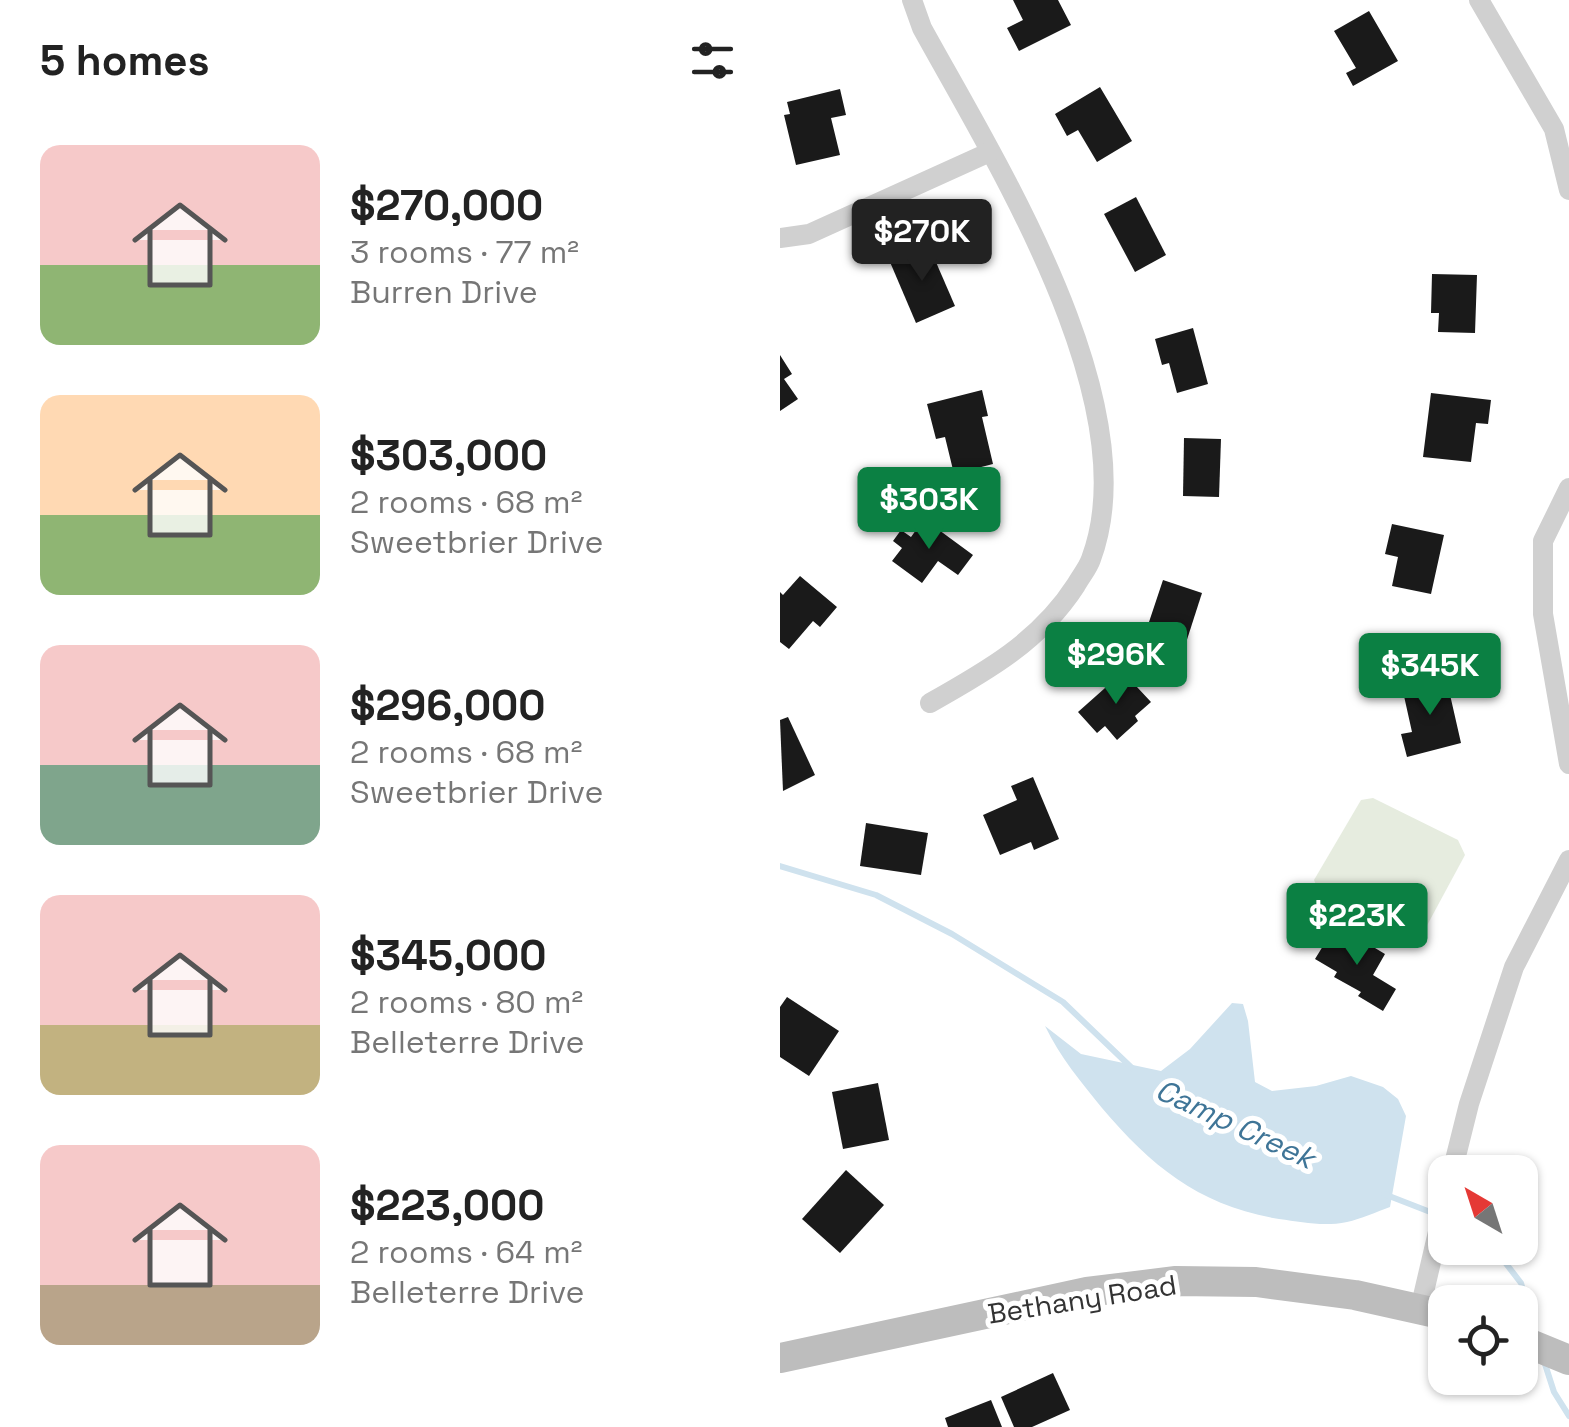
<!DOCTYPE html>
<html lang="en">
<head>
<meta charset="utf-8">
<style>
  body { margin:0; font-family:"Space Grotesk",sans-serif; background:#f2f2f2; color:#222; height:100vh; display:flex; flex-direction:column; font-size:38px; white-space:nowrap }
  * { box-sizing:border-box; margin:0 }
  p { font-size:32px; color:#767676 }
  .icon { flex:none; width:55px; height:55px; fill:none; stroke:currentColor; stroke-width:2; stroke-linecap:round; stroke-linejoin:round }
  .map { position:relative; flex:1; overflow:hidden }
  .panel { display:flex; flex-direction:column; background:#fff; width:780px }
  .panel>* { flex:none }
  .needle { width:65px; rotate:321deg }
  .buttons { position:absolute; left:648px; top:1155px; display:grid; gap:20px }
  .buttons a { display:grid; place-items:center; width:110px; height:110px; border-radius:20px; background:#fff; box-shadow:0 2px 8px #0004; font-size:50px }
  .price { position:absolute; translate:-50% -85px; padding:0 22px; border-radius:10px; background:#0b8043; color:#fff; font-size:32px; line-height:65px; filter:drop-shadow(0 2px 5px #0008) }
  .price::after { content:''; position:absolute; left:50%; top:60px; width:30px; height:22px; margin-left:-15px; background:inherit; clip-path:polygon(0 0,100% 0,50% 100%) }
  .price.current { background:#222; color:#fff }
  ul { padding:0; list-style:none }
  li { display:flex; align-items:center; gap:30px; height:250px; padding:0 40px }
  li span { display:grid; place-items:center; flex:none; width:280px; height:200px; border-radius:20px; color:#555 }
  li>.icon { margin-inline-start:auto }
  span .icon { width:120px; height:120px; fill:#fffc; stroke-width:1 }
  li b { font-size:42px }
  h2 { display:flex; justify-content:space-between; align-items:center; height:120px; padding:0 40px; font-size:42px }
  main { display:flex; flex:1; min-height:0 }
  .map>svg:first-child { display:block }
</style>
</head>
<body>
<main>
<section class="panel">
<h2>5 homes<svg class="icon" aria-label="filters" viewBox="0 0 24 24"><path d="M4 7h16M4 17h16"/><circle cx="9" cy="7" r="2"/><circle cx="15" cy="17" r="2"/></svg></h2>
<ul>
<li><span style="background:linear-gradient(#f6c9c9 60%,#8fb573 0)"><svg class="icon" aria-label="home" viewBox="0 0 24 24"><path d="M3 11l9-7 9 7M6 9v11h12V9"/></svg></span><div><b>$270,000</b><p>3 rooms · 77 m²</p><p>Burren Drive</p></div></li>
<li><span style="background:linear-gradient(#ffd9b3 60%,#8fb573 0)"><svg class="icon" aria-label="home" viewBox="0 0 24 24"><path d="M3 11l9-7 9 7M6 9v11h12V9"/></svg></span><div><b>$303,000</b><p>2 rooms · 68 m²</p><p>Sweetbrier Drive</p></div></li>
<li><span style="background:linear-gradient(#f6c9c9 60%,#7fa58c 0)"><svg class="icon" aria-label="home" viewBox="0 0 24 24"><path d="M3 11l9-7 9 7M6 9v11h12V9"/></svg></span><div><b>$296,000</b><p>2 rooms · 68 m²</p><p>Sweetbrier Drive</p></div></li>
<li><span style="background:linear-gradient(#f6c9c9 65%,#c2b280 0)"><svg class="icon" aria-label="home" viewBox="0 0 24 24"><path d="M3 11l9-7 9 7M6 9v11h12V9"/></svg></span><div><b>$345,000</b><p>2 rooms · 80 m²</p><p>Belleterre Drive</p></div></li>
<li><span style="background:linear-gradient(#f6c9c9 70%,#b9a48a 0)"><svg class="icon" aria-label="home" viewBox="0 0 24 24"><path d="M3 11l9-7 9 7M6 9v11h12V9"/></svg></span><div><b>$223,000</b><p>2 rooms · 64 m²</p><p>Belleterre Drive</p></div></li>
</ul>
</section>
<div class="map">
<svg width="789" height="1427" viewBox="0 0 789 1427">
  <rect width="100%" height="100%" fill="#fff"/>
  <path fill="#e6ecdf" d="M 593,798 L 678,840 L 685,855 L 644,931 L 628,936 L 540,894 L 534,880 L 581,800 Z"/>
  <path fill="#cfe2ee" d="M 452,1003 L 463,1004 L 468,1021 L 475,1082 L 492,1091 L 536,1086 L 571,1076 L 603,1087 L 618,1099 L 626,1116 L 610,1207 C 596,1212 581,1219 567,1222 C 543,1227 522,1222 499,1219 C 420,1206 372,1167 322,1108 C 301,1082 280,1057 265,1026 L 301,1054 L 381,1071 L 410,1049 Z"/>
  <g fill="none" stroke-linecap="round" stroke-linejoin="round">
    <g stroke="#cfe2ee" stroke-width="6">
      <path d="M 0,866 L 96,895 L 172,934 L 283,1002 L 354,1070"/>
      <path d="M 604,1194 L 658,1215"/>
      <path d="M 714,1248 L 741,1283 L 756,1335"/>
      <path d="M 764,1361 L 774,1392 L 789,1416"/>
    </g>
  </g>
  <g fill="#1a1a1a">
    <path d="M 233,0 L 278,0 L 291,25 L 239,51 L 227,28 L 243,20 Z"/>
    <path d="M 589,11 L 618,61 L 573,86 L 566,73 L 576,68 L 554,31 Z"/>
    <path d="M 320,87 L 352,141 L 317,162 L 298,130 L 287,136 L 275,114 Z"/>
    <path d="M 60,89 L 66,115 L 51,118 L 60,155 L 16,165 L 4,115 L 10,114 L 7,102 Z"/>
    <path d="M 356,197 L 386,255 L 355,272 L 324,214 Z"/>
    <path d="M 149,246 L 175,306 L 136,323 L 110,262 Z"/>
    <path d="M 652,274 L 697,275 L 695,333 L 658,332 L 659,313 L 651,313 Z"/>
    <path d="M 413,328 L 428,384 L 397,393 L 389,363 L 382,365 L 375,339 Z"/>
    <path d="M 0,355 L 12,374 L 4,379 L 18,399 L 0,411 Z"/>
    <path d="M 202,390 L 208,416 L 202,417 L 213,464 L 174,474 L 165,437 L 156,439 L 147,404 Z"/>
    <path d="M 651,393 L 711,400 L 708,424 L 696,423 L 691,462 L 643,457 Z"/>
    <path d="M 404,438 L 441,439 L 439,497 L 403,496 Z"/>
    <path d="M 144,519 L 193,555 L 178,575 L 158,561 L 142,583 L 112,561 L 122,548 L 113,541 L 121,530 L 131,537 Z"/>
    <path d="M 612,524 L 664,535 L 651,594 L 612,586 L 618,557 L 605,554 Z"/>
    <path d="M 20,576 L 57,607 L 40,627 L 33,621 L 9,649 L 0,642 L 0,592 L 3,595 Z"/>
    <path d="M 383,580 L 422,593 L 403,652 L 363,640 Z"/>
    <path d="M 343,672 L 371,702 L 355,716 L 358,721 L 337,740 L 325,726 L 317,733 L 298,712 Z"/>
    <path d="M 666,677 L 681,743 L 627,757 L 621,734 L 632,732 L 622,687 Z"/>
    <path d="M 8,717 L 35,775 L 3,791 L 0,720 Z"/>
    <path d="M 253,777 L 279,839 L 254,850 L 251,842 L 220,855 L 203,815 L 237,800 L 231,786 Z"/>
    <path d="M 86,823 L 148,833 L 141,875 L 80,866 Z"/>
    <path d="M 551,933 L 570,944 L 575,936 L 605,954 L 593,975 L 616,989 L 603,1011 L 578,996 L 581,992 L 554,977 L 557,972 L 535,959 Z"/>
    <path d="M 7,997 L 59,1031 L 29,1076 L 0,1057 L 0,1007 Z"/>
    <path d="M 98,1083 L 109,1140 L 63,1149 L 52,1092 Z"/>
    <path d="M 66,1170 L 104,1205 L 60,1253 L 22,1219 Z"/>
    <path d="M 273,1373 L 290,1410 L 252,1427 L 234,1427 L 221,1397 Z"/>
    <path d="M 211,1400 L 222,1427 L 168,1427 L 165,1418 Z"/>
  </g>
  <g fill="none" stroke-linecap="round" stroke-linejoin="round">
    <g stroke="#d0d0d0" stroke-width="20">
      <path d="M 132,0 L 142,28 C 215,161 369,404 311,559 C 308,568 301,576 296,585 C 260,641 207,671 150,703"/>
      <path d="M 699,0 L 774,129 L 789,190"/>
      <path d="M 0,238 L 29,234 L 210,152"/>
      <path d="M 789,488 L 763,541 L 763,614 L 789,764"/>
      <path d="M 672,1172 L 689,1104 L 734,967 L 789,860"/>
      <path d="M 640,1309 L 665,1202"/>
    </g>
    <g stroke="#bdbdbd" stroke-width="30">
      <path d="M 740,1340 L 789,1360"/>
      <path d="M 0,1358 L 307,1292 L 396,1281 L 476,1282 L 575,1295 L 665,1315"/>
    </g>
  </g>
  <g text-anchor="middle" stroke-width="10" stroke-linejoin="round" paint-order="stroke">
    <g font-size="28" fill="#333" stroke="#fff">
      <text transform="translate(302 1299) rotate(-9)" y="10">Bethany Road</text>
    </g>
    <g font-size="30" font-style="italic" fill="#3f7597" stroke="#fff">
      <text transform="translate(455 1124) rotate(25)" y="10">Camp Creek</text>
    </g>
  </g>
</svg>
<div class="buttons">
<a><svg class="needle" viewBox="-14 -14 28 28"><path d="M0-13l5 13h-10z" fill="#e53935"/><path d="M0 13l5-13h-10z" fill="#767676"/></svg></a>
<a><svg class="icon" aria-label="locate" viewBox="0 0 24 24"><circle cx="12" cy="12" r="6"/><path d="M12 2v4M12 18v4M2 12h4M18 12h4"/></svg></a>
</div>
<b class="price current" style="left:142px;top:284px">$270K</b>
<b class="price" style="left:149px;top:552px">$303K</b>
<b class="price" style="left:336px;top:707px">$296K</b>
<b class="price" style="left:650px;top:718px">$345K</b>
<b class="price" style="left:577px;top:968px">$223K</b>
</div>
</main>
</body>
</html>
